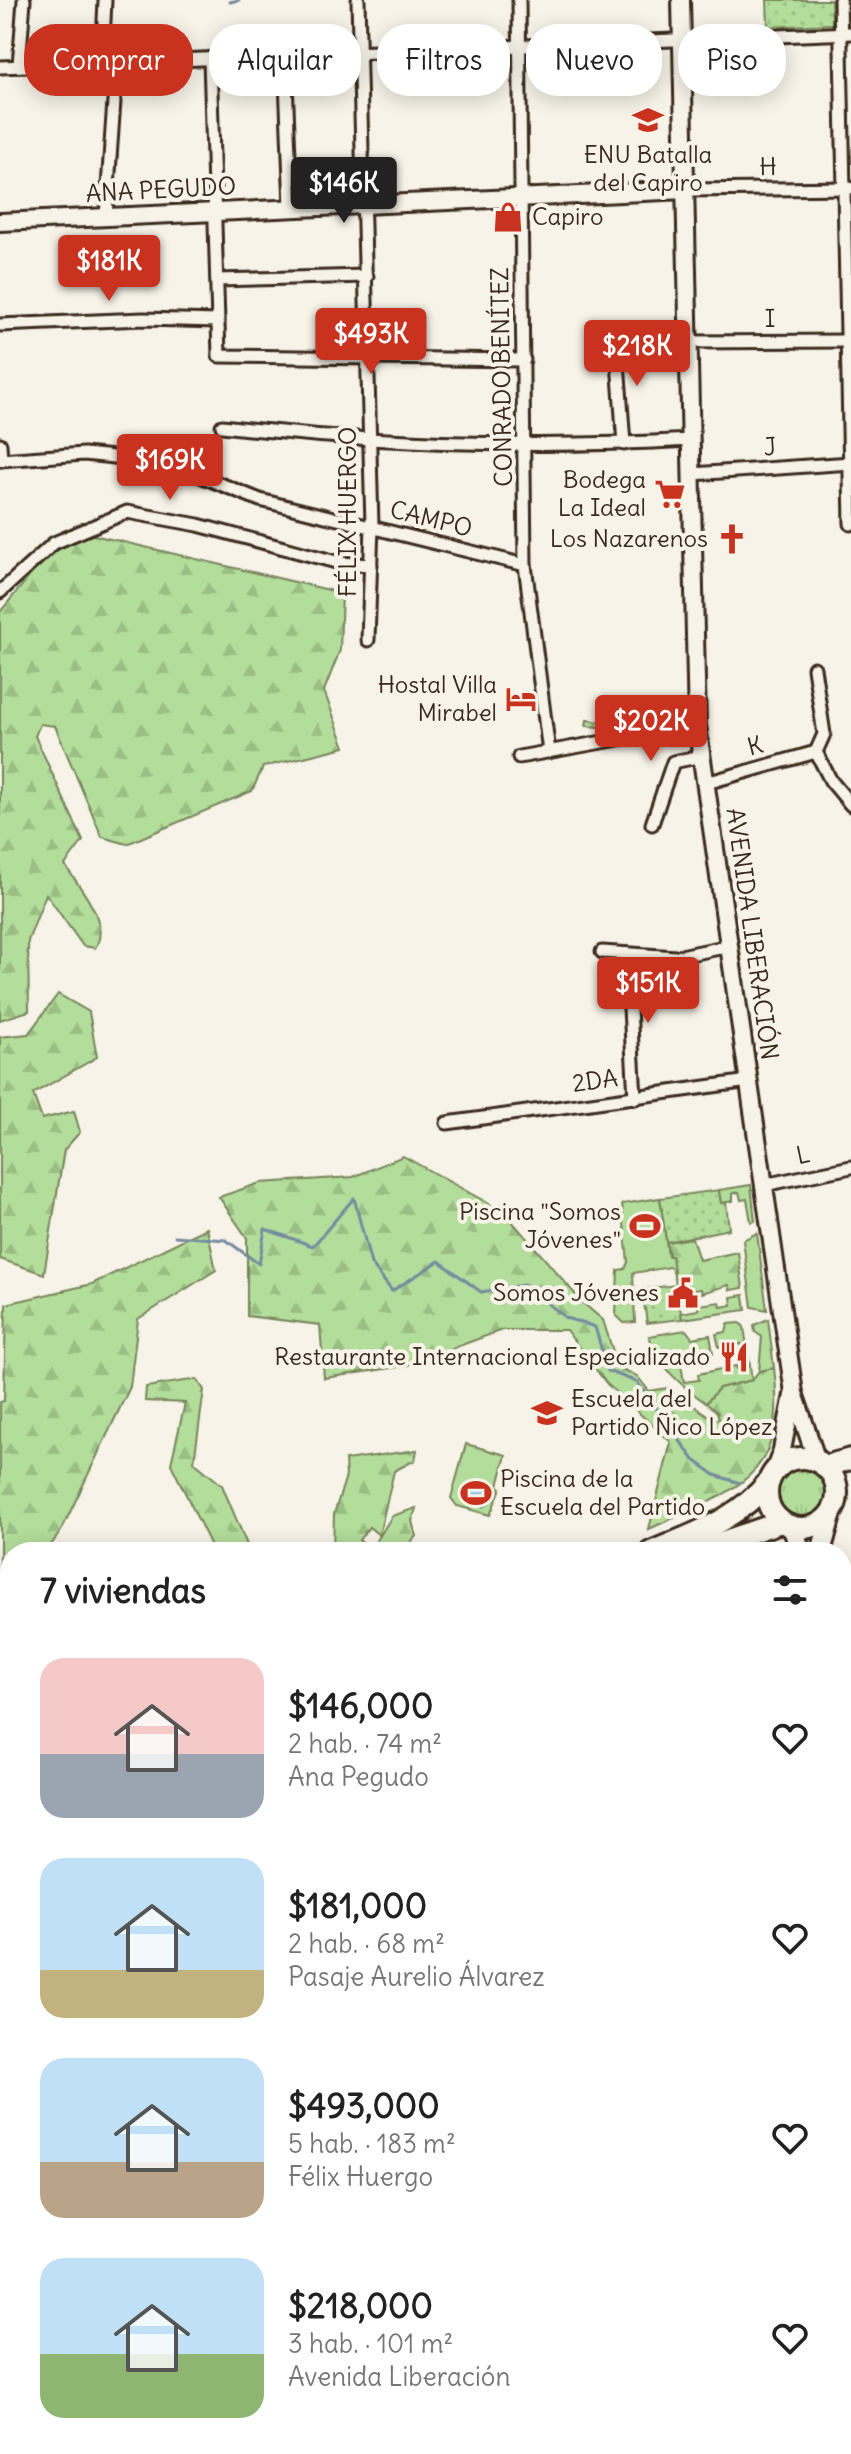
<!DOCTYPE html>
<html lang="es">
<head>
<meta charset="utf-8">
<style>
  body { margin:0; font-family:Delius,sans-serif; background:#f2f2f2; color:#222; height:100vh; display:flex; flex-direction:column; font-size:30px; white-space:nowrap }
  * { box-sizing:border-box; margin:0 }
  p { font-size:26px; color:#767676 }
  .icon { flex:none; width:44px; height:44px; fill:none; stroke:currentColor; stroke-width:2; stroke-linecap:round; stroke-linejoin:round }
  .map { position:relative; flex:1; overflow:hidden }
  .sheet { position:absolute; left:0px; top:1542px; width:852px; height:912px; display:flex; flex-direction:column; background:#fff; border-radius:32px 32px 0 0; box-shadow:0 4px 20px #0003 }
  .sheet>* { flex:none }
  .top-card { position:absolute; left:24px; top:24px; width:804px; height:72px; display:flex; gap:16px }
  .price { position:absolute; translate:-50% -68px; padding:0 18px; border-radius:8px; background:#c8321e; color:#fff; font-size:26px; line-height:52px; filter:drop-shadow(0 2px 4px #0008) }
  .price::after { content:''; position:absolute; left:50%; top:48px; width:24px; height:18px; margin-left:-12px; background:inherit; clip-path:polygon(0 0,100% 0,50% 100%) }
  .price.selected { background:#222; color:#fff }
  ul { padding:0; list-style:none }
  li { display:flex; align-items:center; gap:24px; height:200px; padding:0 40px }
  li span { display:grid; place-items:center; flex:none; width:224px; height:160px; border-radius:24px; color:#555 }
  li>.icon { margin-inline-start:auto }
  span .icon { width:96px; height:96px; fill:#fffc; stroke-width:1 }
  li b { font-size:34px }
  h2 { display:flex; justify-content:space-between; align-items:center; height:96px; padding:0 40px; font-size:34px }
  .chip { padding:0 28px; border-radius:32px; background:#fff; box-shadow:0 4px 20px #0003; font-size:28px; line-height:72px }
  .chip.selected { background:#c8321e; color:#fff }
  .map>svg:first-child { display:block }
</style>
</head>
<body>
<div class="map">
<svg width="851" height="2454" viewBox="0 0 851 2454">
  <defs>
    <pattern id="grass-tufts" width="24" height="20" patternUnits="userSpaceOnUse" patternTransform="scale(2)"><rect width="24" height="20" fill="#b3dd9a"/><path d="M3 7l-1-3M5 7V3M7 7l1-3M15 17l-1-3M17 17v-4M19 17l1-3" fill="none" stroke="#9bbe84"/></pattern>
    <pattern id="forest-firs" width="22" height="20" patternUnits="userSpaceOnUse" patternTransform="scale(2)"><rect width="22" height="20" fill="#b3dd9a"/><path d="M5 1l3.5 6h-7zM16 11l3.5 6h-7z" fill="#9bbe84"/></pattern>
    <pattern id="park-dots" width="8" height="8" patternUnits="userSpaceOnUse" patternTransform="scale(2)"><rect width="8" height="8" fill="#b3dd9a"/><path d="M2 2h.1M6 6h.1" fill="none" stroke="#9bbe84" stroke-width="1.8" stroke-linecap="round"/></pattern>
    <pattern id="water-rules" width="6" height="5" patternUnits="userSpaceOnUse" patternTransform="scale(2)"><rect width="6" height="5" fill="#9bccf7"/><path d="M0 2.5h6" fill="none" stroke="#86afd3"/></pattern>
  </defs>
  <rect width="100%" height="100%" fill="#f7f3e8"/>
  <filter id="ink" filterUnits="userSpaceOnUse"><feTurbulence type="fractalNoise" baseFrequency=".0125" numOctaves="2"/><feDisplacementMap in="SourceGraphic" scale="16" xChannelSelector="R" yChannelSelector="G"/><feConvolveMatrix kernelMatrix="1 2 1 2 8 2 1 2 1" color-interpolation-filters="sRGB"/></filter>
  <g filter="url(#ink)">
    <circle fill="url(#grass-tufts)" stroke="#77845c" stroke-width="2" cx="802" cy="1493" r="29"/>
    <g fill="url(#forest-firs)" stroke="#77845c" stroke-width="2">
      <path d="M 89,534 L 342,593 L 340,650 L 324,691 L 345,747 L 263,767 L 252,791 L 127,844 L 102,837 L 55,726 L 40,724 L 35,736 L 83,841 L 65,865 C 78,886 112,923 95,948 L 83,946 L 46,894 L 28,941 L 29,1011 L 0,1020 L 0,612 L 46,556 Z"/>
      <path d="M 58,994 L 89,1012 L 97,1057 L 33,1094 L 42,1119 L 74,1111 L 80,1132 L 64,1150 L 44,1274 L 0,1259 L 0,1037 L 28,1034 Z"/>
      <path d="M 403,1156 L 504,1212 L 583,1303 L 603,1320 L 618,1367 L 637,1376 L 649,1391 L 668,1388 L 713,1419 L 719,1419 L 717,1412 L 706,1403 L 719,1388 L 752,1380 L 759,1371 L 774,1368 C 788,1480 736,1489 649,1529 L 671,1442 L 607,1384 L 566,1330 L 502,1330 L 405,1366 L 324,1378 L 320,1325 L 247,1316 L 247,1238 L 219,1197 L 260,1183 L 353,1177 Z"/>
      <path d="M 207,1228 L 216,1270 L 138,1319 L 130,1387 L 61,1531 L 46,1552 L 10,1552 L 10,1604 L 0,1618 L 0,1402 L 4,1401 L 6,1304 L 92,1284 Z"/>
      <path d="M 692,1238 L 699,1260 L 738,1252 L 743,1288 L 730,1290 L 729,1285 L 702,1293 L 701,1289 L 678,1293 L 666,1242 Z"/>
      <path d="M 197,1379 L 204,1390 L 194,1462 L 222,1485 L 250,1552 L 214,1552 L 171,1464 L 185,1403 L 145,1401 L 146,1387 Z"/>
      <path d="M 417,1450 L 415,1460 L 394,1471 L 379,1535 L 369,1527 L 359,1540 L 371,1550 L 392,1516 L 416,1508 L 412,1521 L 416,1536 L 403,1552 L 333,1552 L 334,1514 L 346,1476 L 345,1460 Z"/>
    </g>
    <g fill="url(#park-dots)" stroke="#77845c" stroke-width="2">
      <path d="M 767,0 L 831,0 L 832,24 L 768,27 Z"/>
      <path d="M 637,716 L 639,730 L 618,734 L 612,728 L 586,726 L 587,720 L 601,722 Z"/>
      <path d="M 719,1190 L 721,1203 L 726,1202 L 729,1229 L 666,1242 L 660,1198 Z"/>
      <path d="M 676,1285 L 682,1319 L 647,1323 L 642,1289 Z"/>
    </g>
    <g fill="#b3dd9a" stroke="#77845c" stroke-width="2">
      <path d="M 751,1185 L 755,1221 L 751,1222 L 747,1199 L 741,1200 L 739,1192 L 733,1193 L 733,1201 L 721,1203 L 719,1190 Z"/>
      <path d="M 660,1198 L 668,1256 L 672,1256 L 674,1271 L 670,1267 L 633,1273 L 635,1322 L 624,1323 L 616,1315 L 618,1270 L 625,1269 L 628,1262 L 622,1204 Z"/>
      <path d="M 757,1233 L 767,1310 L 752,1307 L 743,1240 Z"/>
      <path d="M 744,1295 L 746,1310 L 682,1319 L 681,1313 L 698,1310 L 698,1305 L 720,1302 L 721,1307 L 732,1305 L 731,1297 Z"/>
      <path d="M 768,1319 L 774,1368 L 759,1371 L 762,1337 L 755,1332 L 754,1325 Z"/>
      <path d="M 740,1323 L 744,1327 L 748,1353 L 744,1354 L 742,1344 L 719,1347 L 716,1334 L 726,1332 L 728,1324 Z"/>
      <path d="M 686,1330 L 692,1338 L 710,1335 L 713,1353 L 704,1355 L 702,1349 L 679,1354 L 684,1382 L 699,1380 L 698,1374 L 736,1366 L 737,1369 L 746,1368 L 745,1360 L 749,1359 L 752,1380 L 719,1388 L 706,1403 C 679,1384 660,1368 649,1336 Z"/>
      <path d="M 466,1444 L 506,1455 L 498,1486 L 501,1488 L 490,1515 L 457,1506 L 451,1498 Z"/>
    </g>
    <path fill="url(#water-rules)" stroke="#758ba0" stroke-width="2" d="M 469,1484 L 486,1489 L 490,1497 L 488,1504 L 483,1507 L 465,1502 L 461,1497 Z"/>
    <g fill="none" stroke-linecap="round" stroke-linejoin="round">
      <g stroke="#758ba0" stroke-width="3">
        <path d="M 230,2 L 239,0"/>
        <path d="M 175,1236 L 226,1240 L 259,1264 L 265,1229 L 313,1246 L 354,1198 L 371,1264 L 392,1291 L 439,1261 L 481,1292 L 524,1285 L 566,1318 L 595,1327 L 608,1371 L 637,1382 L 694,1460 L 715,1475 L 740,1483"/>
        <path d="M 762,1540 L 773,1552"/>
        <path d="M 842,1571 L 851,1574"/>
      </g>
      <g stroke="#3b2a1e" stroke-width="17">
        <g id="street">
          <path d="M 358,0 L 372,526 L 368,640"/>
          <path d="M 519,0 L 525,565 L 549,752"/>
          <path d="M 840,0 L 851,524"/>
          <path d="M 285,55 L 291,207"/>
          <path d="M 210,58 L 219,356 L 524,360"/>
          <path d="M 102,63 L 105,0"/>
          <path d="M 19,66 L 24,0"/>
          <path d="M 0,67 L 851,33"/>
          <path d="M 686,190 L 850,188"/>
          <path d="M 106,216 L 114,101"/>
          <path d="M 217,280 L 367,276"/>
          <path d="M 0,325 L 143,319 L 218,321"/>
          <path d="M 616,334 L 624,444"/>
          <path d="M 689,342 L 851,341"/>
          <path d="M 222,426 C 378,444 535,449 691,440"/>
          <path d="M 0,444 L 1,460"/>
          <path d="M 0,460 L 84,454 L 153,461 L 178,467 L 260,500 L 525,565"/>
          <path d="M 692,474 L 851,463"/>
          <path d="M 0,592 L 54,543 L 127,512 L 198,525 L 340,563 L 371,565"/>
          <path d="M 814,668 L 824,734 L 816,752 L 831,781 L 851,805"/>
          <path d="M 519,757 L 697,725"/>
          <path d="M 706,783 L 816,752"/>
          <path d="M 652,824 L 673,762 L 702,756"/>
          <path d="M 602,952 L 676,957 L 729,946"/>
          <path d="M 627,954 L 635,1098"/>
          <path d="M 447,1123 L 749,1081"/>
          <path d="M 764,1185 L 851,1167"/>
          <path d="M 842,2107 L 851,2097"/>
          <path d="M 842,2404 L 851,2401"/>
        </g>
      </g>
      <g stroke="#3b2a1e" stroke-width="22">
        <g id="secondary">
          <path d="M 681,0 L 697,725 L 794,1393 L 817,1461"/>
          <path d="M 0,222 L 686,190"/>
          <path d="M 774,1472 L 782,1450 L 793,1395"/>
        </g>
      </g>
      <g stroke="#3b2a1e" stroke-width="24">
        <g id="primary">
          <path d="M 792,1527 L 801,1552"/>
          <path d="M 821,1552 L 832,1512"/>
          <path d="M 842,1827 L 851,1859"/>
        </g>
      </g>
      <g stroke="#3b2a1e" stroke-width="26">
        <g id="highway">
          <circle cx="802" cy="1493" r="35"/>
          <path d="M 825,1466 L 851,1459"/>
          <path d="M 651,1552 C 695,1533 739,1519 769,1481"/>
          <path d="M 693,1552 L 781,1522"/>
          <path d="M 0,1750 L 10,1749"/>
          <path d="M 0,1768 L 10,1766"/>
        </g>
      </g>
      <use href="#street" stroke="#f7f3e8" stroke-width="11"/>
      <use href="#secondary" stroke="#f7f3e8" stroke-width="16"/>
      <use href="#primary" stroke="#f7f3e8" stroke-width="18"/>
      <use href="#highway" stroke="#f7f3e8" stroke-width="20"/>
    </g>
  </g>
  <defs>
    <g id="school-bare" transform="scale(2.4)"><path d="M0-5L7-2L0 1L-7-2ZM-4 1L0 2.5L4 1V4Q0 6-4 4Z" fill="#c8321e" stroke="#f7f3e8" stroke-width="2.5" paint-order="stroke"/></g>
    <g id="shop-bare" transform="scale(2.4)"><path d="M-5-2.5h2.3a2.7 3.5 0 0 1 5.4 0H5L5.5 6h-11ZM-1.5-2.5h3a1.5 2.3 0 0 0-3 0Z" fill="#c8321e" stroke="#f7f3e8" stroke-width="2.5" paint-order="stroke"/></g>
    <g id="supermarket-bare" transform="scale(2.4)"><path d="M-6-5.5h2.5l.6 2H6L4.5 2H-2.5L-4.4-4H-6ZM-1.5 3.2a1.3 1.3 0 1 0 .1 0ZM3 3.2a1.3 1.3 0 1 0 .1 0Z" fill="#c8321e" stroke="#f7f3e8" stroke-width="2.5" paint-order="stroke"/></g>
    <g id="church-bare" transform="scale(2.4)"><path d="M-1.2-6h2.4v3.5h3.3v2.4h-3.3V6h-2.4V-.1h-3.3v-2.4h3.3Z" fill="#c8321e" stroke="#f7f3e8" stroke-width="2.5" paint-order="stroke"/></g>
    <g id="hotel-bare" transform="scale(2.4)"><path d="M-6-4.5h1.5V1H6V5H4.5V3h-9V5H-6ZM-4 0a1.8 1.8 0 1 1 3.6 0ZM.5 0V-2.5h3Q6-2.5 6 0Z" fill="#c8321e" stroke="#f7f3e8" stroke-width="2.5" paint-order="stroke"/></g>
    <g id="stadium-bare" transform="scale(2.4)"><path d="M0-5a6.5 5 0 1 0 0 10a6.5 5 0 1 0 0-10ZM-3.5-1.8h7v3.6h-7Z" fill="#c8321e" stroke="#f7f3e8" stroke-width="2.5" paint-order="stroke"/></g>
    <g id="civic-bare" transform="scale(2.4)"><path d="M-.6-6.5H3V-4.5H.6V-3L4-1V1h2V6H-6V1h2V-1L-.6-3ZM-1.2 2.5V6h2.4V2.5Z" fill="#c8321e" stroke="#f7f3e8" stroke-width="2.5" paint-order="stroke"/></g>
    <g id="restaurant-bare" transform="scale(2.4)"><path d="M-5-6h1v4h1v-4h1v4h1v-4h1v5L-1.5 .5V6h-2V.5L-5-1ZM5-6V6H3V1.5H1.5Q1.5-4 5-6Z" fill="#c8321e" stroke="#f7f3e8" stroke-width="2.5" paint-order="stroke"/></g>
    <g id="university-bare" transform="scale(2.4)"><path d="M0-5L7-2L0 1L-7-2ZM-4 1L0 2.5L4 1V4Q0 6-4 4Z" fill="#c8321e" stroke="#f7f3e8" stroke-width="2.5" paint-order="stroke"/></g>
  </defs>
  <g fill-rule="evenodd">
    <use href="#school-bare" x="648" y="120"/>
    <use href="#shop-bare" x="508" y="217"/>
    <use href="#supermarket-bare" x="670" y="494"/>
    <use href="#church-bare" x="732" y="539"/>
    <use href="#hotel-bare" x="521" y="699"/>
    <use href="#stadium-bare" x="645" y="1226"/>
    <use href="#civic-bare" x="683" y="1293"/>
    <use href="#restaurant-bare" x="734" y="1357"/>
    <use href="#university-bare" x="547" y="1413"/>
    <use href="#stadium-bare" x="476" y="1493"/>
  </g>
  <g text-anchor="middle" stroke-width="8" stroke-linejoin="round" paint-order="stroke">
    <g font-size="24" fill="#3b2a1e" stroke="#f7f3e8" text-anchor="end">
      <text x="648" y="163" text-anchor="middle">ENU Batalla<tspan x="648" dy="28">del Capiro</tspan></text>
      <text x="532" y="225" text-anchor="start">Capiro</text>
      <text x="646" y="488">Bodega<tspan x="646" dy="28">La Ideal</tspan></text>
      <text x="708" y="547">Los Nazarenos</text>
      <text x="497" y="693">Hostal Villa<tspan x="497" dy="28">Mirabel</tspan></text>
      <text x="621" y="1220">Piscina "Somos<tspan x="621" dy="28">Jóvenes"</tspan></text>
      <text x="659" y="1301">Somos Jóvenes</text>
      <text x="710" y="1365">Restaurante Internacional Especializado</text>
      <text x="571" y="1407" text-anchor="start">Escuela del<tspan x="571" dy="28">Partido Ñico López</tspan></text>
      <text x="500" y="1487" text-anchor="start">Piscina de la<tspan x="500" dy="28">Escuela del Partido</tspan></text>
    </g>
    <g font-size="24" fill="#3b2a1e" stroke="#f7f3e8">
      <text transform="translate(768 167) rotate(-1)" y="8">H</text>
      <text transform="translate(161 190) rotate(-3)" y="8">ANA PEGUDO</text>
      <text transform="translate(770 319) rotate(-1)" y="8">I</text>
      <text transform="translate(502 377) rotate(-91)" y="8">CONRADO BENÍTEZ</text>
      <text transform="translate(770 447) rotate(-4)" y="8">J</text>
      <text transform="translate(348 512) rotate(-90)" y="8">FÉLIX HUERGO</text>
      <text transform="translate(431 519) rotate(14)" y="8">CAMPO</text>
      <text transform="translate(755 746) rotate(-15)" y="8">K</text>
      <text transform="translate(752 934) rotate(82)" y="8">AVENIDA LIBERACIÓN</text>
      <text transform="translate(595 1081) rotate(-8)" y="8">2DA</text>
      <text transform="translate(803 1155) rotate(-12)" y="8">L</text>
    </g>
  </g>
</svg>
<b class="price selected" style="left:344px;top:225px">$146K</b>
<b class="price" style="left:109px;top:303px">$181K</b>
<b class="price" style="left:371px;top:376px">$493K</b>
<b class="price" style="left:637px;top:388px">$218K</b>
<b class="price" style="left:170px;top:502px">$169K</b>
<b class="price" style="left:651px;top:763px">$202K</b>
<b class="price" style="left:648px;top:1025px">$151K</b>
<div class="top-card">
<a class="chip selected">Comprar</a>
<a class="chip">Alquilar</a>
<a class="chip">Filtros</a>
<a class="chip">Nuevo</a>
<a class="chip">Piso</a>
</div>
<section class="sheet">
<h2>7 viviendas<svg class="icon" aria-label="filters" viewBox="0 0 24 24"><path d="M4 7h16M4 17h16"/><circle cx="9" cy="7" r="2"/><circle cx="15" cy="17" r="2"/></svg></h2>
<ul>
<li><span style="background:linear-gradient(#f6c9c9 60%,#9aa5b1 0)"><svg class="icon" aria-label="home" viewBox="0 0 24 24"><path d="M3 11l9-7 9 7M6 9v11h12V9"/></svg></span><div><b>$146,000</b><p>2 hab. · 74 m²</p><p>Ana Pegudo</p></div><svg class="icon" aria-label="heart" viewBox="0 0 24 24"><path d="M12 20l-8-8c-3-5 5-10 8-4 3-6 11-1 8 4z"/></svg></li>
<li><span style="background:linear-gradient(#bfe0f5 70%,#c2b280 0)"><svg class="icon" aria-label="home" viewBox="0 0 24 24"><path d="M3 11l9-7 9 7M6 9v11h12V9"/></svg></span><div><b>$181,000</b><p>2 hab. · 68 m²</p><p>Pasaje Aurelio Álvarez</p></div><svg class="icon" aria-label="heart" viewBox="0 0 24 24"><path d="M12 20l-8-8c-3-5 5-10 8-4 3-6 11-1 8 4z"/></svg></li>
<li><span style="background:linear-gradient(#bfe0f5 65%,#b9a48a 0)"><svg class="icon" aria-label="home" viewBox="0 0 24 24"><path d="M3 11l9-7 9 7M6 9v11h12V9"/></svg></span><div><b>$493,000</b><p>5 hab. · 183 m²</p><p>Félix Huergo</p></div><svg class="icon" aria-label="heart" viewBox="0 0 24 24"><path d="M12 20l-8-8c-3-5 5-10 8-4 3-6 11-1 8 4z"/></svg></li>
<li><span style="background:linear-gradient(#bfe0f5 60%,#8fb573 0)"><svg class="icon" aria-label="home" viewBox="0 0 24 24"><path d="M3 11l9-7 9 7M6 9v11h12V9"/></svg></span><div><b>$218,000</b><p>3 hab. · 101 m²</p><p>Avenida Liberación</p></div><svg class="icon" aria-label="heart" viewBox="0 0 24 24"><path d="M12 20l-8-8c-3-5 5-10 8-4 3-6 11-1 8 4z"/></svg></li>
</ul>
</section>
</div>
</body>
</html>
